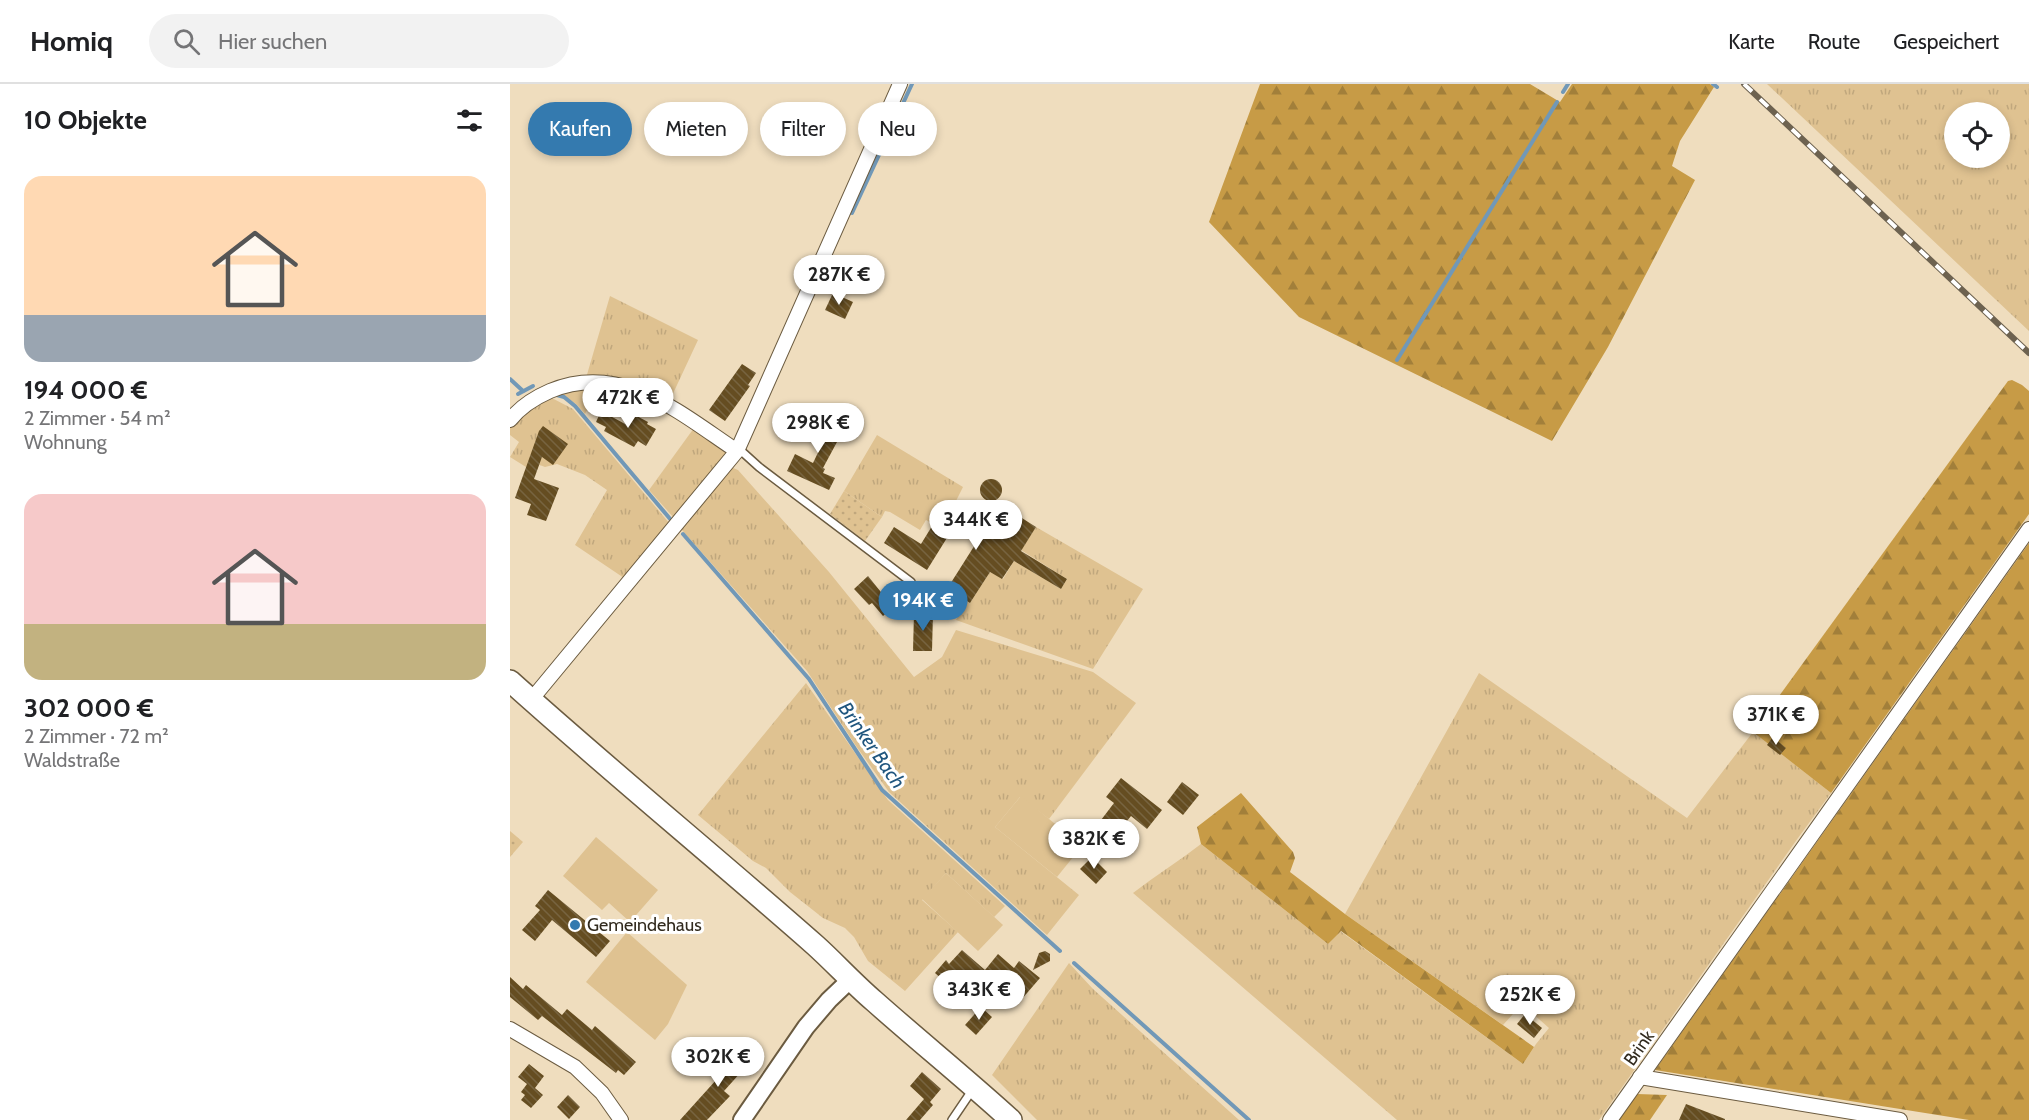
<!DOCTYPE html>
<html lang="de">
<head>
<meta charset="utf-8">
<style>
  body { margin:0; font-family:Cabin,sans-serif; background:#f2f2f2; color:#202124; height:100vh; display:flex; flex-direction:column; font-size:22px; white-space:nowrap }
  * { box-sizing:border-box; margin:0 }
  p { font-size:20px; color:#757577 }
  .icon { flex:none; width:33px; height:33px; fill:none; stroke:currentColor; stroke-width:2; stroke-linecap:round; stroke-linejoin:round }
  .map { position:relative; flex:1; overflow:hidden }
  .drawer { display:flex; flex-direction:column; background:#fff; width:510px }
  .drawer>* { flex:none }
  .top-card { position:absolute; left:18px; top:18px; width:570px; height:54px; display:flex; gap:12px }
  .buttons { position:absolute; left:1434px; top:18px; display:grid; gap:12px }
  .buttons a { display:grid; place-items:center; width:66px; height:66px; border-radius:50%; background:#fff; box-shadow:0 3px 9px #0003; font-size:30px }
  .price { position:absolute; translate:-50% -51px; padding:0 14px; border-radius:21px; background:#fff; color:#222; font-size:20px; line-height:39px; filter:drop-shadow(0 2px 3px #0008) }
  .price::after { content:''; position:absolute; left:50%; top:36px; width:18px; height:14px; margin-left:-9px; background:inherit; clip-path:polygon(0 0,100% 0,50% 100%) }
  .price.active { background:#347aaf; color:#fff }
  ul { padding:0; list-style:none }
  li { display:grid; align-content:center; gap:12px; height:318px; padding:0 24px }
  li span { display:grid; place-items:center; height:186px; border-radius:18px; color:#555 }
  li>.icon { margin-inline-start:auto }
  span .icon { width:108px; height:108px; fill:#fffc; stroke-width:1 }
  li b { font-size:26px }
  h2 { display:flex; justify-content:space-between; align-items:center; height:72px; padding:0 24px; font-size:26px }
  .chip { padding:0 21px; border-radius:27px; background:#fff; box-shadow:0 3px 9px #0003; font-size:21px; line-height:54px }
  .chip.active { background:#347aaf; color:#fff }
  header { display:flex; align-items:center; gap:36px; box-sizing:border-box; height:84px; padding:0 30px; background:#fff; border-bottom:2px solid #e0e0e0 }
  header strong { font-size:28px }
  nav { display:flex; gap:33px; margin-inline-start:auto; font-size:21px }
  .search { width:420px; height:54px; background:#f2f2f2; display:flex; align-items:center; gap:15px; box-sizing:border-box; padding:0 21px; border-radius:33px; color:#757577; font-size:22px }
  main { display:flex; flex:1; min-height:0 }
  .map>svg:first-child { display:block }
</style>
</head>
<body>
<header>
<strong>Homiq</strong>
<div class="search"><svg class="icon" aria-label="search" viewBox="0 0 24 24"><circle cx="10" cy="10" r="6"/><path d="M15 15l6 6"/></svg>Hier suchen</div>
<nav><a>Karte</a><a>Route</a><a>Gespeichert</a></nav>
</header>
<main>
<section class="drawer">
<h2>10 Objekte<svg class="icon" aria-label="filters" viewBox="0 0 24 24"><path d="M4 7h16M4 17h16"/><circle cx="9" cy="7" r="2"/><circle cx="15" cy="17" r="2"/></svg></h2>
<ul>
<li><span style="background:linear-gradient(#ffd9b3 75%,#9aa5b1 0)"><svg class="icon" aria-label="home" viewBox="0 0 24 24"><path d="M3 11l9-7 9 7M6 9v11h12V9"/></svg></span><div><b>194 000 €</b><p>2 Zimmer · 54 m²</p><p>Wohnung</p></div></li>
<li><span style="background:linear-gradient(#f6c9c9 70%,#c2b280 0)"><svg class="icon" aria-label="home" viewBox="0 0 24 24"><path d="M3 11l9-7 9 7M6 9v11h12V9"/></svg></span><div><b>302 000 €</b><p>2 Zimmer · 72 m²</p><p>Waldstraße</p></div></li>
</ul>
</section>
<div class="map">
<svg width="1519" height="1036" viewBox="0 0 1519 1036">
  <defs>
    <pattern id="grass-tufts" width="24" height="20" patternUnits="userSpaceOnUse" patternTransform="scale(1.5)"><rect width="24" height="20" fill="#dfc291"/><path d="M3 7l-1-3M5 7V3M7 7l1-3M15 17l-1-3M17 17v-4M19 17l1-3" fill="none" stroke="#c0a77d"/></pattern>
    <pattern id="forest-firs" width="22" height="20" patternUnits="userSpaceOnUse" patternTransform="scale(1.5)"><rect width="22" height="20" fill="#c79b46"/><path d="M5 1l3.5 6h-7zM16 11l3.5 6h-7z" fill="#a27f3a"/></pattern>
    <pattern id="garden-dots" width="8" height="8" patternUnits="userSpaceOnUse" patternTransform="scale(1.5)"><rect width="8" height="8" fill="#dfc291"/><path d="M2 2h.1M6 6h.1" fill="none" stroke="#c0a77d" stroke-width="1.8" stroke-linecap="round"/></pattern>
    <pattern id="building-back-hatch" width="6" height="6" patternUnits="userSpaceOnUse" patternTransform="scale(1.5)"><rect width="6" height="6" fill="#654d21"/><path d="M-1 5l2 2M0 0l6 6M5-1l2 2" fill="none" stroke="#776440"/></pattern>
  </defs>
  <rect width="100%" height="100%" fill="#efddbe"/>
  <g fill="url(#grass-tufts)" fill-rule="evenodd">
    <path d="M 1257,0 L 1519,0 L 1519,247 ZM 1444,28 L 1490,28 L 1490,74 L 1444,74 Z"/>
    <path d="M 100,212 L 188,256 L 160,316 C 133,302 107,289 76,294 Z"/>
    <path d="M 81,303 L 89,303 L 75,330 L 66,320 L 49,309 Z"/>
    <path d="M 38,312 L 63,325 L 160,440 L 114,494 L 65,461 L 97,406 L 75,391 L 47,380 L 35,383 L 19,377 L 16,383 L 0,373 L 9,358 L 0,351 L 0,341 Z"/>
    <path d="M 184,344 L 219,368 L 164,434 L 139,406 Z"/>
    <path d="M 367,351 L 453,403 L 441,427 L 434,423 L 423,440 L 416,436 L 410,446 L 380,428 L 375,427 L 372,433 L 334,407 Z"/>
    <path d="M 221,383 L 228,386 L 319,488 L 404,593 L 432,573 L 446,546 L 583,588 L 626,619 L 539,735 L 510,713 L 485,743 L 569,811 L 537,851 L 379,708 L 346,662 L 297,587 L 171,445 Z"/>
    <path d="M 526,443 L 633,505 L 583,585 L 446,536 L 451,527 L 448,526 L 454,515 L 460,519 L 480,488 L 493,495 L 504,477 L 551,505 L 557,495 L 511,466 Z"/>
    <path d="M 969,589 L 1177,734 L 1243,648 L 1321,709 L 1288,754 L 1089,1036 L 887,1036 L 623,809 C 645,792 669,777 691,760 L 818,860 L 830,847 L 1013,980 L 1026,960 L 1039,944 L 1012,920 L 993,941 L 835,830 Z"/>
    <path d="M 296,599 L 378,716 L 495,822 L 484,833 L 436,789 L 412,816 L 448,848 L 395,907 L 358,877 L 344,853 L 335,844 L 313,834 L 280,808 L 256,784 L 243,777 L 188,731 Z"/>
    <path d="M 559,879 L 583,905 L 729,1036 L 527,1036 L 482,991 Z"/>
  </g>
  <g fill="url(#forest-firs)">
    <path d="M 750,0 L 1020,0 L 1050,18 L 1062,0 L 1200,0 L 1204,3 L 1170,57 L 1162,82 L 1185,96 L 1098,263 L 1042,357 L 789,233 L 699,138 Z"/>
    <path d="M 1502,296 L 1512,301 L 1519,307 L 1519,430 L 1321,709 L 1243,648 L 1498,297 Z"/>
    <path d="M 1519,459 L 1519,1036 L 1459,1036 L 1145,986 Z"/>
    <path d="M 731,709 L 783,768 L 785,774 L 780,788 L 835,830 L 1024,963 L 1013,980 L 831,847 L 818,860 L 691,760 L 687,743 Z"/>
    <path d="M 1127,1010 L 1157,1011 L 1140,1036 L 1109,1036 Z"/>
  </g>
  <g fill="#dfc291">
    <path d="M 511,712 L 572,762 L 547,793 L 485,743 Z"/>
    <path d="M 86,753 L 148,806 L 120,838 L 99,819 L 92,826 L 53,792 Z"/>
    <path d="M 436,789 L 493,841 L 468,867 L 412,815 Z"/>
    <path d="M 117,848 L 177,901 L 158,940 L 145,956 L 76,898 Z"/>
  </g>
  <g fill="url(#garden-dots)">
    <path d="M 334,407 L 372,433 L 355,457 L 320,430 Z"/>
    <path d="M 0,747 L 13,758 L 0,773 Z"/>
  </g>
  <g fill="none" stroke-linecap="round" stroke-linejoin="round">
    <g stroke="#7198b7" stroke-width="4">
      <path d="M 1203,0 L 1207,3"/>
      <path d="M 1053,8 L 1058,0"/>
      <path d="M 342,129 L 402,0"/>
      <path d="M 887,276 L 1047,18"/>
      <path d="M 0,295 L 13,307"/>
      <path d="M 8,310 L 23,302"/>
      <path d="M 47,311 L 54,313 L 65,322 L 161,436"/>
      <path d="M 173,450 L 299,595 L 372,706 L 550,867"/>
      <path d="M 564,879 L 739,1036"/>
    </g>
  </g>
  <g fill="url(#building-back-hatch)">
    <path d="M 323,209 L 343,218 L 335,235 L 315,226 Z"/>
    <path d="M 232,280 L 246,289 L 238,301 L 240,302 L 215,337 L 199,326 Z"/>
    <path d="M 91,327 L 117,341 L 123,330 L 138,338 L 137,340 L 146,345 L 136,362 L 128,357 L 124,363 L 94,347 L 96,343 L 86,338 Z"/>
    <path d="M 302,330 L 334,345 L 313,384 L 315,385 L 313,389 L 325,394 L 319,406 L 277,387 L 285,370 L 303,379 L 315,354 L 295,344 Z"/>
    <path d="M 33,342 L 58,360 L 43,381 L 32,373 L 24,395 L 49,404 L 36,437 L 17,431 L 21,420 L 5,414 L 29,347 Z"/>
    <circle cx="481" cy="406" r="11"/>
    <path d="M 445,420 L 453,426 L 455,423 L 499,451 L 492,441 L 501,427 L 526,443 L 511,467 L 557,495 L 551,505 L 504,477 L 492,495 L 480,488 L 460,519 L 454,515 L 448,526 L 439,520 L 445,509 L 437,505 L 468,456 L 445,441 L 417,486 L 374,459 L 384,443 L 411,460 L 427,434 L 433,438 Z"/>
    <path d="M 358,492 L 383,523 L 373,532 L 362,519 L 359,521 L 344,505 Z"/>
    <path d="M 404,529 L 423,529 L 422,567 L 403,567 Z"/>
    <path d="M 1263,653 L 1276,664 L 1270,671 L 1257,661 Z"/>
    <path d="M 611,694 L 652,726 L 637,745 L 621,732 L 589,772 L 566,754 L 581,735 L 588,740 L 604,719 L 596,713 Z"/>
    <path d="M 672,698 L 689,711 L 673,731 L 657,718 Z"/>
    <path d="M 582,773 L 597,788 L 586,800 L 570,785 Z"/>
    <path d="M 38,806 L 100,857 L 86,873 L 42,836 L 25,857 L 12,846 L 30,826 L 25,822 Z"/>
    <path d="M 452,866 L 475,886 L 488,870 L 504,884 L 509,877 L 530,894 L 511,916 L 483,893 L 459,919 L 425,889 L 436,876 L 439,880 Z"/>
    <path d="M 535,867 L 540,870 L 540,877 L 523,886 L 529,869 Z"/>
    <path d="M 0,893 L 13,905 L 16,901 L 52,931 L 57,925 L 82,946 L 85,942 L 126,978 L 114,991 L 108,986 L 106,989 L 32,932 L 28,936 L 0,913 Z"/>
    <path d="M 471,923 L 482,933 L 466,951 L 455,941 Z"/>
    <path d="M 1015,930 L 1032,944 L 1024,954 L 1007,940 Z"/>
    <path d="M 227,964 L 241,977 L 214,1007 L 220,1012 L 197,1036 L 170,1036 L 207,995 L 203,992 Z"/>
    <path d="M 19,980 L 34,992 L 25,1004 L 33,1011 L 21,1024 L 11,1016 L 15,1011 L 11,1008 L 17,1000 L 8,993 Z"/>
    <path d="M 412,988 L 431,1005 L 420,1018 L 423,1021 L 410,1036 L 396,1036 L 414,1015 L 400,1002 Z"/>
    <path d="M 58,1011 L 70,1023 L 59,1035 L 47,1023 Z"/>
    <path d="M 1176,1020 L 1215,1035 L 1215,1036 L 1169,1036 Z"/>
  </g>
  <g fill="none" stroke-linecap="round" stroke-linejoin="round">
    <g stroke="#6b5b40" stroke-width="10">
      <g id="service">
        <path d="M 228,364 L 249,383 L 401,498"/>
        <path d="M 442,1036 L 463,1005"/>
      </g>
    </g>
    <g stroke="#6b5b40" stroke-width="16">
      <g id="minor">
        <path d="M 0,336 C 11,322 24,314 40,307 C 112,277 171,330 227,367"/>
        <path d="M 21,616 L 227,367 L 390,0"/>
        <path d="M 0,945 L 65,983 L 92,1009 L 111,1036"/>
        <path d="M 1130,993 L 1390,1036"/>
        <path d="M 1100,1036 L 1519,445"/>
      </g>
    </g>
    <g stroke="#6b5b40" stroke-width="20">
      <path id="tertiary" d="M 232,1036 L 296,943 L 319,916 L 340,896"/>
    </g>
    <g stroke="#6b5b40" stroke-width="24">
      <path id="primary" d="M 0,597 C 100,687 204,772 305,861 C 325,879 343,899 364,917 C 409,957 456,995 501,1036"/>
    </g>
    <use href="#service" stroke="#fff" stroke-width="7"/>
    <use href="#minor" stroke="#fff" stroke-width="14"/>
    <use href="#tertiary" stroke="#fff" stroke-width="16"/>
    <use href="#primary" stroke="#fff" stroke-width="21"/>
    <g stroke="#6d6250" stroke-width="6">
      <path id="rail" d="M 1234,0 L 1519,269"/>
    </g>
    <use href="#rail" stroke="#fff" stroke-width="4" stroke-dasharray="11" stroke-linecap="butt"/>
  </g>
  <circle fill="#347aaf" stroke="#fff" stroke-width="2" cx="65" cy="841" r="6"/>
  <g text-anchor="middle" stroke-width="6" stroke-linejoin="round" paint-order="stroke">
    <g font-size="18" fill="#312a1e" stroke="#fff" text-anchor="start">
      <text x="77" y="847">Gemeindehaus</text>
    </g>
    <g font-size="18" fill="#312a1e" stroke="#fff">
      <text transform="translate(1129 964) rotate(-55)" y="6">Brink</text>
    </g>
    <g font-size="20" font-style="italic" fill="#20567e" stroke="#fff">
      <text transform="translate(362 661) rotate(55)" y="7">Brinker Bach</text>
    </g>
  </g>
</svg>
<div class="buttons">
<a><svg class="icon" aria-label="locate" viewBox="0 0 24 24"><circle cx="12" cy="12" r="6"/><path d="M12 2v4M12 18v4M2 12h4M18 12h4"/></svg></a>
</div>
<b class="price" style="left:329px;top:222px">287K €</b>
<b class="price" style="left:118px;top:345px">472K €</b>
<b class="price" style="left:308px;top:370px">298K €</b>
<b class="price" style="left:466px;top:467px">344K €</b>
<b class="price active" style="left:413px;top:548px">194K €</b>
<b class="price" style="left:1266px;top:662px">371K €</b>
<b class="price" style="left:584px;top:786px">382K €</b>
<b class="price" style="left:469px;top:937px">343K €</b>
<b class="price" style="left:1020px;top:942px">252K €</b>
<b class="price" style="left:208px;top:1004px">302K €</b>
<div class="top-card">
<a class="chip active">Kaufen</a>
<a class="chip">Mieten</a>
<a class="chip">Filter</a>
<a class="chip">Neu</a>
</div>
</div>
</main>
</body>
</html>
